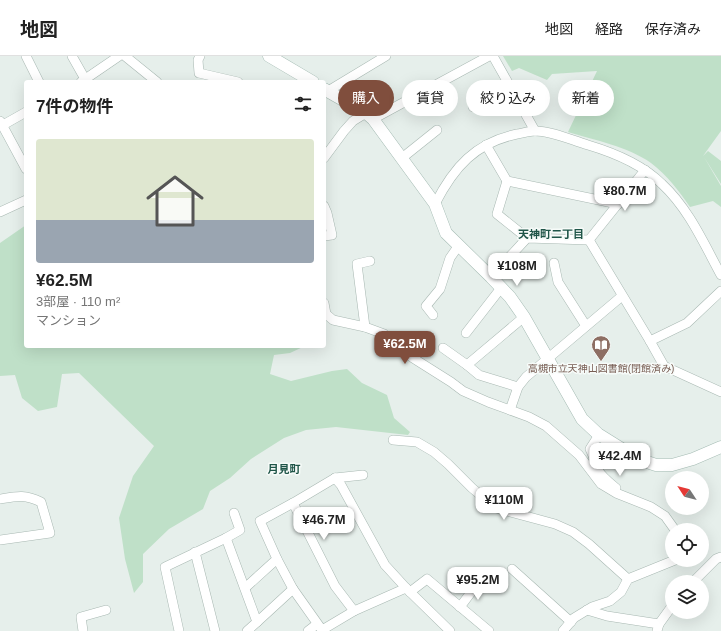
<!DOCTYPE html>
<html lang="ja">
<head>
<meta charset="utf-8">
<style>
  body { margin:0; font-family:Arial,"Noto Sans JP",sans-serif; background:#f2f2f2; color:#222; height:100vh; display:flex; flex-direction:column; font-size:15px; white-space:nowrap }
  * { box-sizing:border-box; margin:0 }
  p { font-size:13px; color:#767676 }
  .icon { flex:none; width:22px; height:22px; fill:none; stroke:currentColor; stroke-width:2; stroke-linecap:round; stroke-linejoin:round }
  .map { position:relative; flex:1; overflow:hidden }
  .drawer { position:absolute; left:24px; top:24px; width:302px; height:268px; display:flex; flex-direction:column; background:#fff; border-radius:4px; box-shadow:0 4px 16px #0002 }
  .drawer>* { flex:none }
  .top-card { position:absolute; left:338px; top:24px; width:323px; height:36px; display:flex; gap:8px }
  .needle { width:26px; rotate:306deg }
  .buttons { position:absolute; left:665px; top:415px; display:grid; gap:8px }
  .buttons a { display:grid; place-items:center; width:44px; height:44px; border-radius:50%; background:#fff; box-shadow:0 4px 16px #0002; font-size:20px }
  .price { position:absolute; translate:-50% -34px; padding:0 9px; border-radius:8px; background:#fff; color:#222; font-size:13px; line-height:26px; filter:drop-shadow(0 1px 2px #0008) }
  .price::after { content:''; position:absolute; left:50%; top:24px; width:12px; height:9px; margin-left:-6px; background:inherit; clip-path:polygon(0 0,100% 0,50% 100%) }
  .price.active { background:#804e3d; color:#fff }
  ul { padding:0; list-style:none }
  li { display:grid; align-content:center; gap:8px; height:212px; padding:0 12px }
  li span { display:grid; place-items:center; height:124px; border-radius:4px; color:#555 }
  li>.icon { margin-inline-start:auto }
  span .icon { width:72px; height:72px; fill:#fffc; stroke-width:1 }
  li b { font-size:17px }
  h2 { display:flex; justify-content:space-between; align-items:center; height:48px; padding:0 12px; font-size:17px }
  .pill { padding:0 14px; border-radius:18px; background:#fff; box-shadow:0 4px 16px #0002; font-size:14px; line-height:36px }
  .pill.active { background:#804e3d; color:#fff }
  header { display:flex; align-items:center; gap:24px; box-sizing:border-box; height:56px; padding:0 20px; background:#fff; border-bottom:1px solid #e0e0e0 }
  header strong { font-size:19px }
  nav { display:flex; gap:22px; margin-inline-start:auto; font-size:14px }
  .map>svg:first-child { display:block }
</style>
</head>
<body>
<header>
<strong>地図</strong>
<nav><a>地図</a><a>経路</a><a>保存済み</a></nav>
</header>
<div class="map">
<svg width="721" height="575" viewBox="0 0 721 575">
  <rect width="100%" height="100%" fill="#e6efeb"/>
  <g fill="#bfe0c8">
    <path d="M 503,0 L 721,0 L 721,75 L 703,100 L 708,95 L 721,105 L 721,128 L 704,101 L 721,130 L 721,151 L 713,145 L 690,151 C 679,135 667,119 651,107 C 629,91 594,84 568,76 L 597,15 L 552,18 L 547,24 L 519,12 L 512,15 Z"/>
    <path d="M 26,169 L 26,290 L 305,290 L 290,297 L 274,299 L 270,318 L 291,325 L 332,315 L 347,313 L 362,327 L 387,339 L 394,362 L 410,376 L 408,379 L 336,371 L 306,374 L 284,382 L 251,403 L 230,422 L 210,435 L 203,453 L 169,473 L 143,498 L 143,526 L 134,537 L 125,503 L 119,462 L 133,420 L 154,390 L 79,317 L 62,318 L 57,351 L 38,355 L 22,342 L 15,319 L 0,320 L 0,187 Z"/>
  </g>
  <g fill="none" stroke-linecap="round" stroke-linejoin="round">
    <g stroke="#a8b8b2" stroke-width="10">
      <g id="street">
        <path d="M 26,0 L 39,26"/>
        <path d="M 72,0 L 85,23"/>
        <path d="M 125,0 L 157,26"/>
        <path d="M 200,0 L 198,4 L 199,17 L 238,26"/>
        <path d="M 493,0 L 535,75"/>
        <path d="M 81,26 L 119,0"/>
        <path d="M 328,35 L 386,0"/>
        <path d="M 473,51 L 511,32"/>
        <path d="M 373,63 L 489,0"/>
        <path d="M 0,65 L 26,113"/>
        <path d="M 3,69 L 26,56"/>
        <path d="M 486,89 L 507,125 L 618,148"/>
        <path d="M 324,102 L 344,75 L 353,65 L 366,57"/>
        <path d="M 402,102 L 437,74"/>
        <path d="M 507,125 L 497,158 L 527,182"/>
        <path d="M 435,148 C 454,111 475,87 517,78 C 523,77 529,75 535,75 C 552,75 571,84 588,89 C 615,97 642,108 662,128 C 689,153 704,188 721,219"/>
        <path d="M 324,150 L 327,157 L 332,179 L 324,180"/>
        <path d="M 0,156 L 26,144"/>
        <path d="M 589,184 L 650,285 L 664,310 L 721,336"/>
        <path d="M 589,184 L 645,114"/>
        <path d="M 554,207 L 558,226 L 586,270"/>
        <path d="M 491,221 L 527,182 L 589,184"/>
        <path d="M 324,247 L 326,258 L 333,264 L 365,271 L 384,278 L 413,302 L 451,326 L 463,335 L 488,346 L 529,361 L 546,370 L 579,399 L 601,428 L 616,437 L 651,451 L 665,460 L 675,474"/>
        <path d="M 433,259 L 426,250 L 440,233 L 450,202 L 459,189"/>
        <path d="M 365,271 L 357,208 L 370,205"/>
        <path d="M 466,277 L 501,232"/>
        <path d="M 650,285 L 687,267 L 721,235"/>
        <path d="M 443,292 L 467,309 L 479,319 L 518,331"/>
        <path d="M 467,309 L 524,261"/>
        <path d="M 510,354 L 518,331 L 526,321 L 622,240"/>
        <path d="M 599,379 L 590,393 C 594,400 595,407 598,414 C 602,421 610,427 616,432"/>
        <path d="M 393,384 L 417,386 L 434,396 L 448,408 L 472,432 L 496,452 L 555,468 L 573,476 L 589,488 L 628,523"/>
        <path d="M 335,422 L 363,419"/>
        <path d="M 0,443 C 17,440 25,438 41,446 L 50,477 L 0,484"/>
        <path d="M 293,447 L 335,422 L 341,429 L 385,509 L 406,532"/>
        <path d="M 226,482 L 240,474 L 234,457"/>
        <path d="M 195,496 L 215,575"/>
        <path d="M 277,503 L 293,533 L 322,574 L 354,555"/>
        <path d="M 512,513 L 571,566"/>
        <path d="M 693,526 L 716,503 L 721,501"/>
        <path d="M 245,532 L 277,503 L 260,465 L 293,447 L 335,530 L 354,555 L 406,532 L 450,575"/>
        <path d="M 410,536 L 427,523 L 489,575"/>
        <path d="M 460,551 L 475,531 L 483,526"/>
        <path d="M 587,554 L 607,560 L 659,568"/>
        <path d="M 257,566 L 293,533"/>
        <path d="M 83,575 L 81,561 L 106,554"/>
        <path d="M 179,575 L 165,511 L 226,482 L 257,566 L 247,575"/>
        <path d="M 308,575 L 317,568"/>
        <path d="M 563,575 L 574,562 L 592,551 L 610,545 L 621,536 L 628,523 L 675,504"/>
        <path d="M 657,575 L 659,568 L 672,550"/>
      </g>
    </g>
    <g stroke="#a4bbb3" stroke-width="13">
      <g id="secondary">
        <path d="M 269,0 L 313,26"/>
        <path d="M 324,33 L 366,57 L 373,63 L 435,148 L 446,177 L 491,221 L 510,241 L 524,261 L 582,363 L 598,378 L 638,403 L 656,409 L 672,409 L 693,403 L 721,391"/>
      </g>
    </g>
    <use href="#street" stroke="#fff" stroke-width="9"/>
    <use href="#secondary" stroke="#fff" stroke-width="12"/>
  </g>
  <defs>
    <g id="library-pin" transform="scale(1)"><path d="M0 17L-7.5 6A9.5 9.5 0 1 1 7.5 6Z" fill="#8d6e63" stroke="#f7fbf9"/><path d="M-6-4Q-3-5.5-.7-3.5V5Q-3 3-6 4ZM6-4Q3-5.5 .7-3.5V5Q3 3 6 4Z" fill="#fff"/></g>
  </defs>
  <g fill-rule="evenodd">
    <use href="#library-pin" x="601" y="289"/>
  </g>
  <g text-anchor="middle" stroke-width="3" stroke-linejoin="round" paint-order="stroke">
    <g font-size="10" fill="#785e54" stroke="#f7fbf9">
      <text x="601" y="316">高槻市立天神山図書館(閉館済み)</text>
    </g>
    <g font-size="11" font-weight="bold" fill="#1f5548" stroke="#f7fbf9">
      <text x="551" y="182">天神町二丁目</text>
      <text x="284" y="417">月見町</text>
    </g>
  </g>
</svg>
<div class="buttons">
<a><svg class="needle" viewBox="-14 -14 28 28"><path d="M0-13l5 13h-10z" fill="#e53935"/><path d="M0 13l5-13h-10z" fill="#767676"/></svg></a>
<a><svg class="icon" aria-label="locate" viewBox="0 0 24 24"><circle cx="12" cy="12" r="6"/><path d="M12 2v4M12 18v4M2 12h4M18 12h4"/></svg></a>
<a><svg class="icon" aria-label="layers" viewBox="0 0 24 24"><path d="M12 4l9 5-9 5-9-5zM3 14l9 5 9-5"/></svg></a>
</div>
<b class="price" style="left:625px;top:156px">¥80.7M</b>
<b class="price" style="left:517px;top:231px">¥108M</b>
<b class="price active" style="left:405px;top:309px">¥62.5M</b>
<b class="price" style="left:620px;top:421px">¥42.4M</b>
<b class="price" style="left:504px;top:465px">¥110M</b>
<b class="price" style="left:324px;top:485px">¥46.7M</b>
<b class="price" style="left:478px;top:545px">¥95.2M</b>
<div class="top-card">
<a class="pill active">購入</a>
<a class="pill">賃貸</a>
<a class="pill">絞り込み</a>
<a class="pill">新着</a>
</div>
<section class="drawer">
<h2>7件の物件<svg class="icon" aria-label="filters" viewBox="0 0 24 24"><path d="M4 7h16M4 17h16"/><circle cx="9" cy="7" r="2"/><circle cx="15" cy="17" r="2"/></svg></h2>
<ul>
<li><span style="background:linear-gradient(#dfe7d0 65%,#9aa5b1 0)"><svg class="icon" aria-label="home" viewBox="0 0 24 24"><path d="M3 11l9-7 9 7M6 9v11h12V9"/></svg></span><div><b>¥62.5M</b><p>3部屋 · 110 m²</p><p>マンション</p></div></li>
</ul>
</section>
</div>
</body>
</html>
